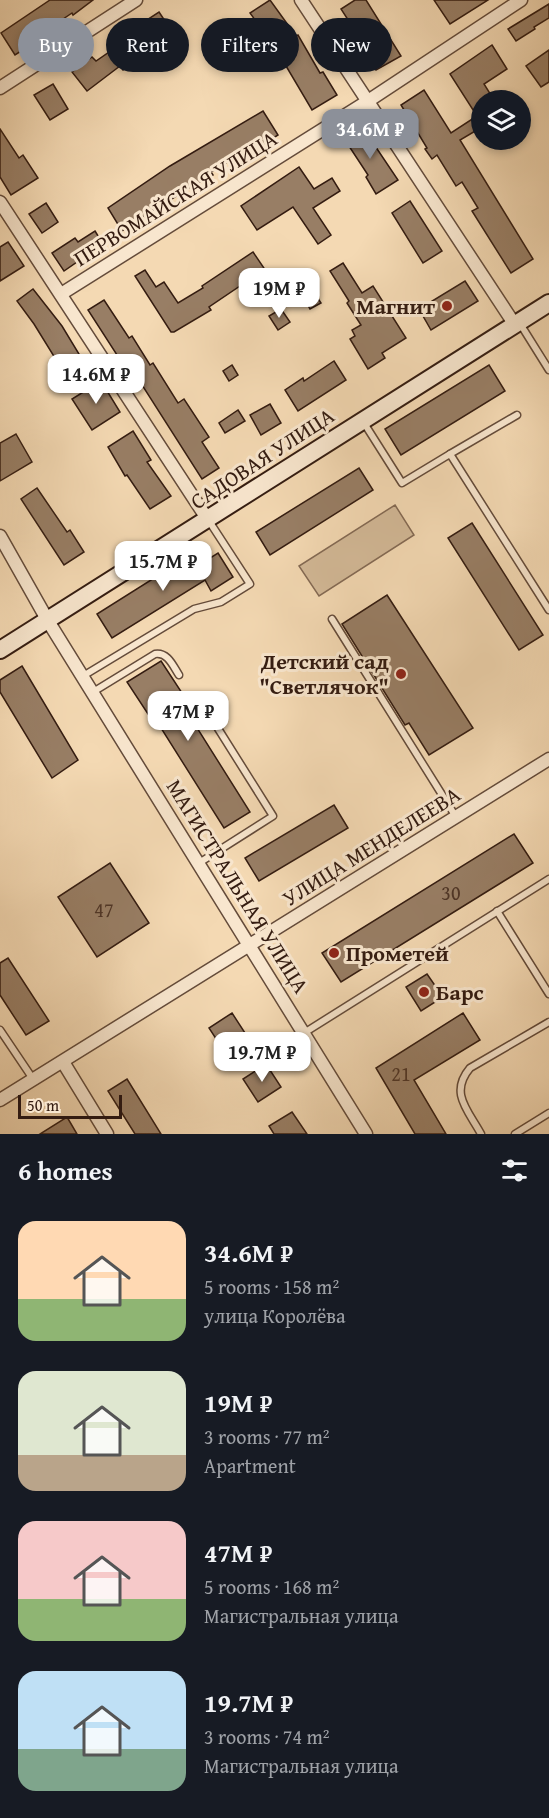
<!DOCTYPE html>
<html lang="en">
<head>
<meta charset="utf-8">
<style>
  body { margin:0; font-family:"Gentium Book Plus",serif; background:#20242c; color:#f1f3f6; height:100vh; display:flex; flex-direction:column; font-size:22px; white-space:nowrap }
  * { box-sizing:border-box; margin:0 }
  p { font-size:20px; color:#9ea1a6 }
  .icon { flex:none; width:33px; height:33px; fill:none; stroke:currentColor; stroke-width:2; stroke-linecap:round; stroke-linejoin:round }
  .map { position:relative; height:1134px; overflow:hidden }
  .details { display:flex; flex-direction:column; background:#171b24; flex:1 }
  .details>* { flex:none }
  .banner { position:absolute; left:18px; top:18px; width:513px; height:54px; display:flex; gap:12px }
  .controls { position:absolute; left:471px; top:90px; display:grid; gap:12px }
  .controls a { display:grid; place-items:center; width:60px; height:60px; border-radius:50%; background:#171b24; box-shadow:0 3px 9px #0003; font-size:30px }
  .scale { position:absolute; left:18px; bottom:15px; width:104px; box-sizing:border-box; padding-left:6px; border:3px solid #341c11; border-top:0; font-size:16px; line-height:21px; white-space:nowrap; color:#341c11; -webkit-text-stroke:4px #f8e6ce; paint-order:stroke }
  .price { position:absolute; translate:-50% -51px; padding:0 14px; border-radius:12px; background:#fff; color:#222; font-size:20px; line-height:39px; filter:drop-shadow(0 2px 3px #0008) }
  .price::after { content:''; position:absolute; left:50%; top:36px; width:18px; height:14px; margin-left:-9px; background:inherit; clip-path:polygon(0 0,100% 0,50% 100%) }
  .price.on { background:#8c9099; color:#fff }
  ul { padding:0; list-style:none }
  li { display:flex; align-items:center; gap:18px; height:150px; padding:0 18px }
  li span { display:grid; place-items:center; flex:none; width:168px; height:120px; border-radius:18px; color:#555 }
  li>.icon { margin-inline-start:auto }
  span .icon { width:72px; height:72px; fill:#fffc; stroke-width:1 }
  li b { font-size:26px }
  h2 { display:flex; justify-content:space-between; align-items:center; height:72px; padding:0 18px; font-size:26px }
  .chip { padding:0 21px; border-radius:27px; background:#171b24; box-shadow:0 3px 9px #0003; font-size:21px; line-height:54px }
  .chip.on { background:#8c9099; color:#fff }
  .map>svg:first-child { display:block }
</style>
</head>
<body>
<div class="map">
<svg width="549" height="1134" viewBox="0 0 549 1134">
  <rect width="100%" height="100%" fill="#f4d9b3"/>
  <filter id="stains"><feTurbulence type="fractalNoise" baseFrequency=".00333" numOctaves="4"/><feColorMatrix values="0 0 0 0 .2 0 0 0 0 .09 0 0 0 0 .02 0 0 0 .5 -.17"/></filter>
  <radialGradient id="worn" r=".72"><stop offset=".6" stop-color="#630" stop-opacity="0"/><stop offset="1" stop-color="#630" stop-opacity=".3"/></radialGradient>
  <path fill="#d3b997" stroke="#846a54" stroke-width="1.5" d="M 395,505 L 414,535 L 319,596 L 299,566 Z"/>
  <g fill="#987e65" stroke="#341c11" stroke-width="1.5">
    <path d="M 50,0 L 93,0 L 73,15 L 72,13 L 44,32 L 46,35 L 15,55 L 1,33 Z"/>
    <path d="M 270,0 L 296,36 L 298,35 L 320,73 L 323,72 L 337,95 L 312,110 L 276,49 L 250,13 Z"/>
    <path d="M 355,0 L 366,0 L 401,56 L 376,70 L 364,50 L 367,49 L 341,9 Z"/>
    <path d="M 434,0 L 488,0 L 450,24 Z"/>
    <path d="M 549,4 L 549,18 L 534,27 L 535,29 L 516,41 L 508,29 Z"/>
    <path d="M 159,12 L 175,36 L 123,70 L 120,66 L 87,91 L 72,72 L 92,57 L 96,61 L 138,32 L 136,27 Z"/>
    <path d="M 492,45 L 507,69 L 484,84 L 494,100 L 482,100 L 482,127 L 460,140 L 533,259 L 511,273 L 472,211 L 478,208 L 462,182 L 456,186 L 437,155 L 432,159 L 425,149 L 427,148 L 401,105 L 424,90 L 451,133 L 477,116 L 450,74 Z"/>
    <path d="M 549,50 L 549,82 L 541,87 L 526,66 Z"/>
    <path d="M 53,84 L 68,109 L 50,120 L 34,95 Z"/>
    <path d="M 263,111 L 278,135 L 258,148 L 255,145 L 211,172 L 213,175 L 184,191 L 122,231 L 108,208 L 170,166 Z"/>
    <path d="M 361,125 L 398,180 L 376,194 L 366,177 L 368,175 L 343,137 Z"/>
    <path d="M 0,129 L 19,158 L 23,155 L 38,178 L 11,195 L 0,177 Z"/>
    <path d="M 299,167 L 314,189 L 332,178 L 340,191 L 313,208 L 331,235 L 318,244 L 293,207 L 257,230 L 241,206 Z"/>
    <path d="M 410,201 L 442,251 L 423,263 L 392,213 Z"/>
    <path d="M 46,203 L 58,222 L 42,233 L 29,214 Z"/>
    <path d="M 95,231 L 103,244 L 64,271 L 52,253 L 75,238 L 78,242 Z"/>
    <path d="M 8,242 L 24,266 L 0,281 L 0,247 Z"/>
    <path d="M 253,252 L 268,274 L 250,287 L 246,282 L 209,307 L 211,310 L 174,332 L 171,332 L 135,276 L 145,270 L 156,287 L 164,282 L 178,303 L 203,288 L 202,286 Z"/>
    <path d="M 343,263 L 362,293 L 373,286 L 406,338 L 382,353 L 385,358 L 368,369 L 350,339 L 355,336 L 352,330 L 361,325 L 347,303 L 349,301 L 330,271 Z"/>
    <path d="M 299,276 L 308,289 L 298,296 L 289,282 Z"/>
    <path d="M 465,281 L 478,301 L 431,330 L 419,309 Z"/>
    <path d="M 33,289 L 62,326 L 82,359 L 63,371 L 34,324 L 17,301 Z"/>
    <path d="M 315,294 L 321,303 L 310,309 L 305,300 Z"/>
    <path d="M 104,300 L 129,338 L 132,336 L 150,365 L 153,363 L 178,403 L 184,399 L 209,437 L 202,442 L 219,468 L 202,479 L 130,366 L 126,369 L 88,310 Z"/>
    <path d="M 281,309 L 290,322 L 278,330 L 269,316 Z"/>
    <path d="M 334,361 L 346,380 L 298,411 L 285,390 L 303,378 L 304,381 Z"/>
    <path d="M 232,365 L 238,375 L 229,381 L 223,371 Z"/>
    <path d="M 489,365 L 505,391 L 401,455 L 385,429 Z"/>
    <path d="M 101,381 L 120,412 L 92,430 L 72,399 Z"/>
    <path d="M 270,404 L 281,423 L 261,435 L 250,415 Z"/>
    <path d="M 238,410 L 245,421 L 225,433 L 219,423 Z"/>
    <path d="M 133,431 L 151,460 L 147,462 L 171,496 L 150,509 L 127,475 L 125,476 L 108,447 Z"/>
    <path d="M 16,434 L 32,462 L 0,481 L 0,443 Z"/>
    <path d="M 359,468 L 373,490 L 270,555 L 256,532 Z"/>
    <path d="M 37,488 L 67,532 L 70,530 L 84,552 L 64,565 L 21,499 Z"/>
    <path d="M 472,523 L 543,635 L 519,650 L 448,538 Z"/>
    <path d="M 218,553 L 233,577 L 211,591 L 205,580 L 112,638 L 97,614 L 189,556 L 196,567 Z"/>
    <path d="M 387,595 L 473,728 L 429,755 L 409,723 L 405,725 L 342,624 Z"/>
    <path d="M 161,661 L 182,693 L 177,696 L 250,812 L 224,828 L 151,712 L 148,714 L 127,682 Z"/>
    <path d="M 22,666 L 78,760 L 52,778 L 0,692 L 0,680 Z"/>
    <path d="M 334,805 L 348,828 L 259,881 L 245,858 Z"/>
    <path d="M 514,834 L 533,863 L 341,982 L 322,953 Z"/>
    <path d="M 110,863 L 149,923 L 97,957 L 58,897 Z"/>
    <path d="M 8,958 L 49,1021 L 26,1035 L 0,995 L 0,963 Z"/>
    <path d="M 427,974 L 443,997 L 421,1011 L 406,987 Z"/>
    <path d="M 232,1013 L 247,1036 L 224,1051 L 209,1028 Z"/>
    <path d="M 463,1013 L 480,1040 L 414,1080 L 446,1134 L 415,1134 L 376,1068 Z"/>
    <path d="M 266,1064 L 281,1087 L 258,1102 L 243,1079 Z"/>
    <path d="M 127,1079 L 161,1134 L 135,1134 L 108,1091 Z"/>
    <path d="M 292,1112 L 307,1134 L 274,1134 L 269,1126 Z"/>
    <path d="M 67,1117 L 77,1134 L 40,1134 Z"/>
  </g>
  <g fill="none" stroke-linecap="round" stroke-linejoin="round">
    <g stroke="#644b3a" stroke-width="9">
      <g id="lane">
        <path d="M 519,322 L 549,370"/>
        <path d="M 364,423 L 402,483 L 450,454 L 549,610"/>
        <path d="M 450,454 L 517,415"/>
        <path d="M 332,619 L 456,817"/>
        <path d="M 83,676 L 194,609 L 221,602 L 250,584 L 209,521"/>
        <path d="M 93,692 L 155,654 C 168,652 173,666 179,675"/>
        <path d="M 199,863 L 273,816 L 202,703"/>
        <path d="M 497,911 L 549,994"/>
        <path d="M 0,1030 L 33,1079"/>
        <path d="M 304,1033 L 549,879"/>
        <path d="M 481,1134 C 468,1110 449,1093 470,1068 L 549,1022"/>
        <path d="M 515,1134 L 549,1113"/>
      </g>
    </g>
    <g stroke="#644b3a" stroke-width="15">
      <g id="street">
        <path d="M 301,0 L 515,325"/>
        <path d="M 0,88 L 136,0"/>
        <path d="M 0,202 L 208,520"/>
        <path d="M 61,294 L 368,101 L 521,0"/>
        <path d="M 0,536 L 48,621 L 366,1134"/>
        <path d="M 63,1062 L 107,1134"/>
        <path d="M 0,1100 L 549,759"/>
      </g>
    </g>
    <g stroke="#341c11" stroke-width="20">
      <path id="secondary" d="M 0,650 L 549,303"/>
    </g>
    <use href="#lane" stroke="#f8e6ce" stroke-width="6"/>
    <use href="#street" stroke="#f8e6ce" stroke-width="12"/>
    <use href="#secondary" stroke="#f8e6ce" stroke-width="16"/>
  </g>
  <g fill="#8f2418" stroke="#f8e6ce" stroke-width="2">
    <circle cx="447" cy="306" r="6"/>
    <circle cx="401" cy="674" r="6"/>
    <circle cx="334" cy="953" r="6"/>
    <circle cx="424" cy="992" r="6"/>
  </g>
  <g text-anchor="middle" stroke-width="6" stroke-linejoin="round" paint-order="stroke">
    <g font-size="20" fill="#4d3426">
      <text x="451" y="900">30</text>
      <text x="104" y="917">47</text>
      <text x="401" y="1081">21</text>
    </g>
    <g font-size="22" fill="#341c11" stroke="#f8e6ce">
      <text transform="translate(175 198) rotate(-32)" y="8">ПЕРВОМАЙСКАЯ УЛИЦА</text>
      <text transform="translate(262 458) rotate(-33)" y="8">САДОВАЯ УЛИЦА</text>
      <text transform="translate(371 846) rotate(-32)" y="8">УЛИЦА МЕНДЕЛЕЕВА</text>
      <text transform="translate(238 886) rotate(58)" y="8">МАГИСТРАЛЬНАЯ УЛИЦА</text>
    </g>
    <g font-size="22" font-weight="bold" fill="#341c11" stroke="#f8e6ce" text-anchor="end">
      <text x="435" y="314">Магнит</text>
      <text x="389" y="669">Детский сад<tspan x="389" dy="25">"Светлячок"</tspan></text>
      <text x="346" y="961" text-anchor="start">Прометей</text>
      <text x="436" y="1000" text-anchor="start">Барс</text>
    </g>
  </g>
  <rect width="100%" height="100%" filter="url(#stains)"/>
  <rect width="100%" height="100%" fill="url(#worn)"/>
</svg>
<div class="controls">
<a><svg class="icon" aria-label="layers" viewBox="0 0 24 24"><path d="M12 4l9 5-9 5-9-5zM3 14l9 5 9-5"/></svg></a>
</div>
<div class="scale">50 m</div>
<b class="price on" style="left:370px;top:160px">34.6M ₽</b>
<b class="price" style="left:279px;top:319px">19M ₽</b>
<b class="price" style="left:96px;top:405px">14.6M ₽</b>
<b class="price" style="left:163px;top:592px">15.7M ₽</b>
<b class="price" style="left:188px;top:742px">47M ₽</b>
<b class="price" style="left:262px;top:1083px">19.7M ₽</b>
<div class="banner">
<a class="chip on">Buy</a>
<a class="chip">Rent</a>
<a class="chip">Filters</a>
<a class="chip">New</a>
</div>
</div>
<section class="details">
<h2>6 homes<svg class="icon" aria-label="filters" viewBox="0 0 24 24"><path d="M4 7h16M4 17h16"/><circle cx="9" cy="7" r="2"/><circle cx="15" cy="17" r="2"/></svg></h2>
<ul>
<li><span style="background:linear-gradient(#ffd9b3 65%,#8fb573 0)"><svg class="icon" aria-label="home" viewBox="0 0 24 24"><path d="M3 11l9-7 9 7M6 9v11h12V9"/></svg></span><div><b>34.6M ₽</b><p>5 rooms · 158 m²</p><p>улица Королёва</p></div></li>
<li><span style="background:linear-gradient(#dfe7d0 70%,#b9a48a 0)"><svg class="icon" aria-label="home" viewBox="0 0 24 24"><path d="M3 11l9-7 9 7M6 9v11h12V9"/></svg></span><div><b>19M ₽</b><p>3 rooms · 77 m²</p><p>Apartment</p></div></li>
<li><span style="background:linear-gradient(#f6c9c9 65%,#8fb573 0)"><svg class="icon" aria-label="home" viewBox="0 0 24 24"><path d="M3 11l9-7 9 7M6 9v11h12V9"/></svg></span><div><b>47M ₽</b><p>5 rooms · 168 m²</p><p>Магистральная улица</p></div></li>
<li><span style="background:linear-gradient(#bfe0f5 65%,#7fa58c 0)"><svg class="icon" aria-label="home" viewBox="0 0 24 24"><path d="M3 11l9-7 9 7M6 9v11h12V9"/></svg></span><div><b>19.7M ₽</b><p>3 rooms · 74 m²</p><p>Магистральная улица</p></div></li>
</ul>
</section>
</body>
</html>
